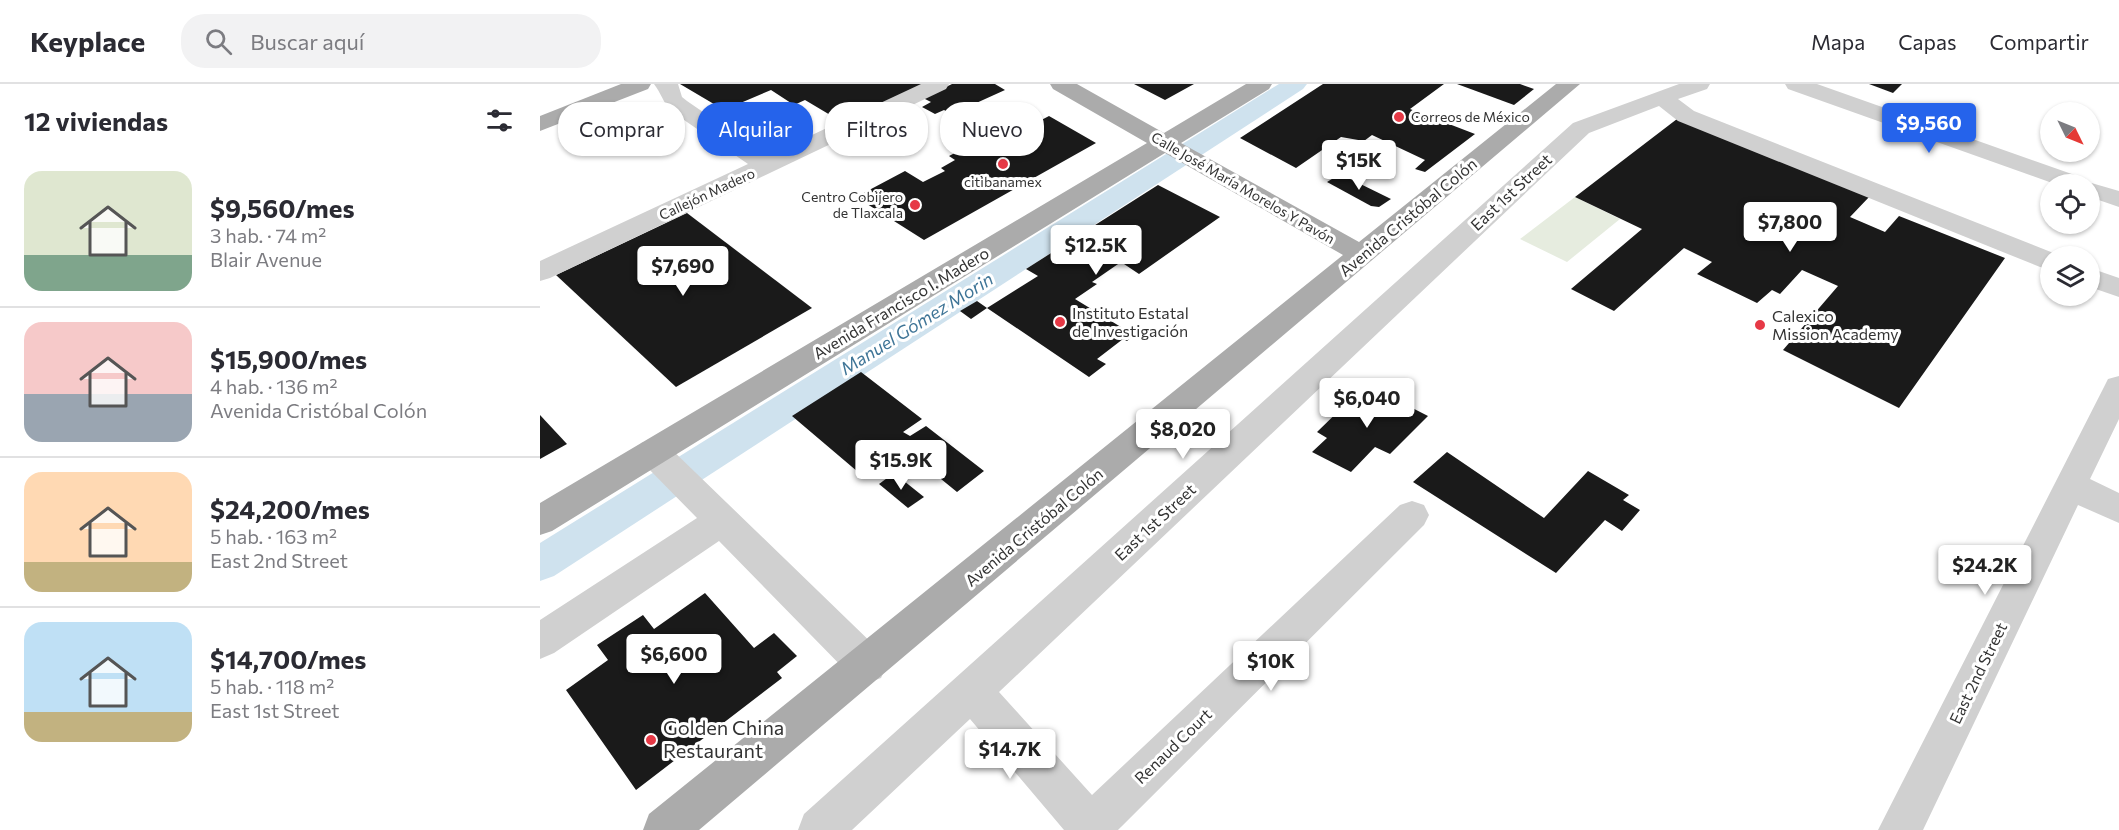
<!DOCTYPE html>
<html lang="es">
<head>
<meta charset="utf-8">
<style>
  body { margin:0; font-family:Commissioner,sans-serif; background:#f2f2f3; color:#2b2b33; height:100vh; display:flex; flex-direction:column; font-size:22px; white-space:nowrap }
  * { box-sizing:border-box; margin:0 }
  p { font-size:20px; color:#7c7c81 }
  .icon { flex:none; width:33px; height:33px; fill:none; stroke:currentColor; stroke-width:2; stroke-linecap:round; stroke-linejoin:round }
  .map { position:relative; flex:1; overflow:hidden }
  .drawer { display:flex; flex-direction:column; background:#fff; width:540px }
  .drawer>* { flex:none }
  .guide { position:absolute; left:18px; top:18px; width:570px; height:54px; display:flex; gap:12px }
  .needle { width:39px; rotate:133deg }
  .fabs { position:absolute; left:1500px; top:18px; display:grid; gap:12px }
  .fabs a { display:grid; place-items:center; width:60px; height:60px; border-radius:50%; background:#fff; box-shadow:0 2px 4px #0004; font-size:30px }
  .price { position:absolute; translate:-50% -51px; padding:0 14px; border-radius:6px; background:#fff; color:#222; font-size:20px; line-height:39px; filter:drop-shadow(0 2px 3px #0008) }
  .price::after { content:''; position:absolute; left:50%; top:36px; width:18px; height:14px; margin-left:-9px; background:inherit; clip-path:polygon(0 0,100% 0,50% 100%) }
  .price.current { background:#2563eb; color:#fff }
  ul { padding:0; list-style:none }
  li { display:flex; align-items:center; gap:18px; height:150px; padding:0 24px }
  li+li { border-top:2px solid #e1e1e2 }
  li span { display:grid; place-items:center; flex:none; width:168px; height:120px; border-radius:18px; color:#555 }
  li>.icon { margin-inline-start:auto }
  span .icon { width:72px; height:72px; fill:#fffc; stroke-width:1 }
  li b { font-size:26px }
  h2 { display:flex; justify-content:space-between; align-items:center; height:72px; padding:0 24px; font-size:26px }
  .tag { padding:0 21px; border-radius:24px; background:#fff; box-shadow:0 2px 4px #0004; font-size:21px; line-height:54px }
  .tag.current { background:#2563eb; color:#fff }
  header { display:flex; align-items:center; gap:36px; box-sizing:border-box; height:84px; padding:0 30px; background:#fff; border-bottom:2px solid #e1e1e2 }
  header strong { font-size:28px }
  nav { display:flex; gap:33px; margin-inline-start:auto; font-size:21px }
  .search { width:420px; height:54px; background:#f2f2f3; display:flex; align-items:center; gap:15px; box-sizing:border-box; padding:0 21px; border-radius:24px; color:#7c7c81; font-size:22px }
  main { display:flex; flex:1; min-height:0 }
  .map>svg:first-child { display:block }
</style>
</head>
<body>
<header>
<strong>Keyplace</strong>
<div class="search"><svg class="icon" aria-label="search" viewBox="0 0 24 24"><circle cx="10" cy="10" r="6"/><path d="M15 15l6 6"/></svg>Buscar aquí</div>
<nav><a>Mapa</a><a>Capas</a><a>Compartir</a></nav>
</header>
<main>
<section class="drawer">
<h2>12 viviendas<svg class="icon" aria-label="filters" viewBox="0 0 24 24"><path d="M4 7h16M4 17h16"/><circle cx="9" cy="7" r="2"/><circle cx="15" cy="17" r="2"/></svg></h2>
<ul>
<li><span style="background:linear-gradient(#dfe7d0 70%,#7fa58c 0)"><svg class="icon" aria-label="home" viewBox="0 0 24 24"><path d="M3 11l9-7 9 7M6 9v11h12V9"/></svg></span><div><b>$9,560/mes</b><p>3 hab. · 74 m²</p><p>Blair Avenue</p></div></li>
<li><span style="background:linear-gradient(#f6c9c9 60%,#9aa5b1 0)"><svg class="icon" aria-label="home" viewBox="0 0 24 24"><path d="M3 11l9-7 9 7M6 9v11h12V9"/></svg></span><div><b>$15,900/mes</b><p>4 hab. · 136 m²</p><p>Avenida Cristóbal Colón</p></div></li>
<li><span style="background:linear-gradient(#ffd9b3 75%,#c2b280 0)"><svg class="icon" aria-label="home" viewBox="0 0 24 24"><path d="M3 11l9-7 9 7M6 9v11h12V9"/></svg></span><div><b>$24,200/mes</b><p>5 hab. · 163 m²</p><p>East 2nd Street</p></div></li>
<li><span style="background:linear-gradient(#bfe0f5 75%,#c2b280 0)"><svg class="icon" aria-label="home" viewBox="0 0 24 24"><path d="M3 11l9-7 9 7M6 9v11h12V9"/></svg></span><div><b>$14,700/mes</b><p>5 hab. · 118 m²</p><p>East 1st Street</p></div></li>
</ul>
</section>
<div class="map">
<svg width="1579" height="746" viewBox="0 0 1579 746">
  <rect width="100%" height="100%" fill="#fff"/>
  <path fill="#e6ecdf" d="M 1035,113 L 1080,135 L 1027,178 L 980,155 Z"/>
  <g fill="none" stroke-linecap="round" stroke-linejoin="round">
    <path fill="#cfe2ee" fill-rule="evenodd" d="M 739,0 L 767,0 L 763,5 L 14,492 L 0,497 L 0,459 Z"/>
  </g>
  <g fill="#1a1a1a">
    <path d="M 140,0 L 393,0 L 307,41 L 265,16 L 254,21 L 231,6 L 184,26 Z"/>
    <path d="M 412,0 L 455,0 L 465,6 L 412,30 L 404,26 L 395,30 L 382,23 L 391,18 L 383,14 Z"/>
    <path d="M 594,0 L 654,0 L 625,16 Z"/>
    <path d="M 783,0 L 904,0 L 870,25 L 935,50 L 885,88 L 875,85 L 885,76 L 832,51 L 824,57 L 801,53 L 756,84 L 700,54 Z"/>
    <path d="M 917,0 L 980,0 L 994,5 L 974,21 Z"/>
    <path d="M 1329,0 L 1362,0 L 1353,9 Z"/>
    <path d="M 509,32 L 556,59 L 384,156 L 316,113 L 365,87 L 383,98 L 405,87 L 401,84 L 415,76 L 409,72 L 438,57 L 430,53 L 471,33 L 488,43 Z"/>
    <path d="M 1137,35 L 1330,112 L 1310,133 L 1345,148 L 1359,132 L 1465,174 L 1359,324 L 1243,266 L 1298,202 L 1262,186 L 1240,210 L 1232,206 L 1217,219 L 1157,190 L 1172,178 L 1144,164 L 1074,227 L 1031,205 L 1102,145 L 1035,113 Z"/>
    <path d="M 800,90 L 851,115 L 839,123 L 831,122 L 787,98 Z"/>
    <path d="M 618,101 L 680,133 L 599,190 L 581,178 L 552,198 L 557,200 L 535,215 L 594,251 L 587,257 L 583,255 L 557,275 L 566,280 L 549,293 L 447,224 L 431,235 L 420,227 L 437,217 L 447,224 L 498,192 L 486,185 Z"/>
    <path d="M 147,129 L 272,224 L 136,303 L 16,191 Z"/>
    <path d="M 321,288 L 382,335 L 363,348 L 370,352 L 386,342 L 444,387 L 417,408 L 358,360 L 318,388 L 252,332 Z"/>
    <path d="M 837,306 L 888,332 L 850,370 L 835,363 L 811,388 L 772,368 L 787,354 L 777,348 L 814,312 L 825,318 Z"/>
    <path d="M 0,331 L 27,360 L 0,375 Z"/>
    <path d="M 907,368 L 1004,434 L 1048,387 L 1089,411 L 1083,416 L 1100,426 L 1082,447 L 1065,436 L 1016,489 L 873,398 Z"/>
    <path d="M 354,389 L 384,413 L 368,424 L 339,400 Z"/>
    <path d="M 165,509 L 214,564 L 234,549 L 257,572 L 237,588 L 242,594 L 96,706 L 26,606 L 68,576 L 57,561 L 103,531 L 114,545 Z"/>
  </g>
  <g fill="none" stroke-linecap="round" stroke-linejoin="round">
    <g fill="#d0d0d0" fill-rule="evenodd">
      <path d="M 114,0 L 138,0 L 142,13 L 147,17 L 227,72 L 381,0 L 409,0 L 406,5 L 10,194 L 0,197 L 0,177 L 208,80 L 131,27 C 123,18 121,9 114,0 Z"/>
      <path d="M 1139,0 L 1170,0 L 1167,5 L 1138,15 L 1154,27 L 1521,172 L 1510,172 L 1510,185 L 1500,183 L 1138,37 L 1119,22 L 1049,49 L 459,608 L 552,711 L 860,421 L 872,417 L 884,421 L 889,431 L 884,441 L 578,746 L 524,746 L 430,635 L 312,746 L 258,746 L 264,730 L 1033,39 Z"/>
      <path d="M 1245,0 L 1277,0 L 1546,95 L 1548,98 L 1579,107 L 1579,123 L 1550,113 L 1550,100 L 1515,100 L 1248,5 Z"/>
      <path d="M 1550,184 L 1579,194 L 1579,213 L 1550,203 Z"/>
      <path d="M 1579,292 L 1579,335 L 1550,395 L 1579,409 L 1579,439 L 1538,421 L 1383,746 L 1338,746 L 1564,303 L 1568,295 Z"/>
      <path d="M 113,355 L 125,359 L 341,568 L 347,581 L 341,594 L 327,599 L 313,594 L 179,457 L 14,569 L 0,575 L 0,536 L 157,434 L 101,377 L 97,368 L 101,359 Z"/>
    </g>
    <g fill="#ababab" fill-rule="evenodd">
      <path d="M 81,0 L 111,0 L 108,5 L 0,47 L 0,32 Z"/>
      <path d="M 510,0 L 537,0 L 624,49 L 706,0 L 732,0 L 729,5 L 641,59 L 819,158 L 1016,0 L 1040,0 L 159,746 L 103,746 L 109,730 L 803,171 L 625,69 L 12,447 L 0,451 L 0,419 L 607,59 L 513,5 Z"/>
    </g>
  </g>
  <g fill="#e63946" stroke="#fff" stroke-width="2">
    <circle cx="859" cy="33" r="6"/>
    <circle cx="463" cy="80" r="6"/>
    <circle cx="375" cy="121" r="6"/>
    <circle cx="520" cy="238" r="6"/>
    <circle cx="1220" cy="241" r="6"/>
    <circle cx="111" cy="656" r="6"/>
  </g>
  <g text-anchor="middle" stroke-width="6" stroke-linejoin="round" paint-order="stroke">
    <g font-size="14" fill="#333" stroke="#fff" text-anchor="start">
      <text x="871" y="38">Correos de México</text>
      <text x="463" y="103" text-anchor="middle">citibanamex</text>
      <text x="363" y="118" text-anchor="end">Centro Cobijero<tspan x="363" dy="16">de Tlaxcala</tspan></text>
    </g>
    <g font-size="14" fill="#333" stroke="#fff">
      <text transform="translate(703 104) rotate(30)" y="5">Calle José María Morelos Y Pavón</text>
      <text transform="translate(167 110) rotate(-25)" y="5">Callejón Madero</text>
    </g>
    <g font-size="16" fill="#333" stroke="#fff">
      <text transform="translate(971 108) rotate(-43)" y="6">East 1st Street</text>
      <text transform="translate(868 133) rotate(-40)" y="6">Avenida Cristóbal Colón</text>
      <text transform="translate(361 219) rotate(-31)" y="6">Avenida Francisco I. Madero</text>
      <text transform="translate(615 438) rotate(-43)" y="6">East 1st Street</text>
      <text transform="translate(494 443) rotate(-40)" y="6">Avenida Cristóbal Colón</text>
      <text transform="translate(1438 589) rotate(-64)" y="6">East 2nd Street</text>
      <text transform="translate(633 662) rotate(-44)" y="6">Renaud Court</text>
    </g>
    <g font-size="16" fill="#333" stroke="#fff" text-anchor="start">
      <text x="532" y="235">Instituto Estatal<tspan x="532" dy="18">de Investigación</tspan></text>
      <text x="1232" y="238">Calexico<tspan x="1232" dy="18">Mission Academy</tspan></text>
    </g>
    <g font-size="18" font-style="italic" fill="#3f7597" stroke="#fff">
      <text transform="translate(377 240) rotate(-32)" y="6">Manuel Gómez Morin</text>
    </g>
    <g font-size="20" fill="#333" stroke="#fff" text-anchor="start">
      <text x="123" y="651">Golden China<tspan x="123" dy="23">Restaurant</tspan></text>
    </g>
  </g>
</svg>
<div class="fabs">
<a><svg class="needle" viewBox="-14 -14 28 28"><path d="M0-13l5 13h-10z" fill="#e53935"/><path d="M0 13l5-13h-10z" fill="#7c7c81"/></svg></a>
<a><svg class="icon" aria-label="locate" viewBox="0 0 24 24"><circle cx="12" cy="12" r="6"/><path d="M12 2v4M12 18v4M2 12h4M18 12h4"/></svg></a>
<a><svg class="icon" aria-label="layers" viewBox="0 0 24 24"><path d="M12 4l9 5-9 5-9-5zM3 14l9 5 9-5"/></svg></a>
</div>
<b class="price current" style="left:1389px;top:70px">$9,560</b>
<b class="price" style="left:819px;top:107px">$15K</b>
<b class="price" style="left:1250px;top:169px">$7,800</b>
<b class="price" style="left:556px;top:192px">$12.5K</b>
<b class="price" style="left:143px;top:213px">$7,690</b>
<b class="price" style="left:827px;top:345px">$6,040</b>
<b class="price" style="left:643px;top:376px">$8,020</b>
<b class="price" style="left:361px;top:407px">$15.9K</b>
<b class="price" style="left:1445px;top:512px">$24.2K</b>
<b class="price" style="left:134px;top:601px">$6,600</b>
<b class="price" style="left:731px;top:608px">$10K</b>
<b class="price" style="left:470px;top:696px">$14.7K</b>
<div class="guide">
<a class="tag">Comprar</a>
<a class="tag current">Alquilar</a>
<a class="tag">Filtros</a>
<a class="tag">Nuevo</a>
</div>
</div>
</main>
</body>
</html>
